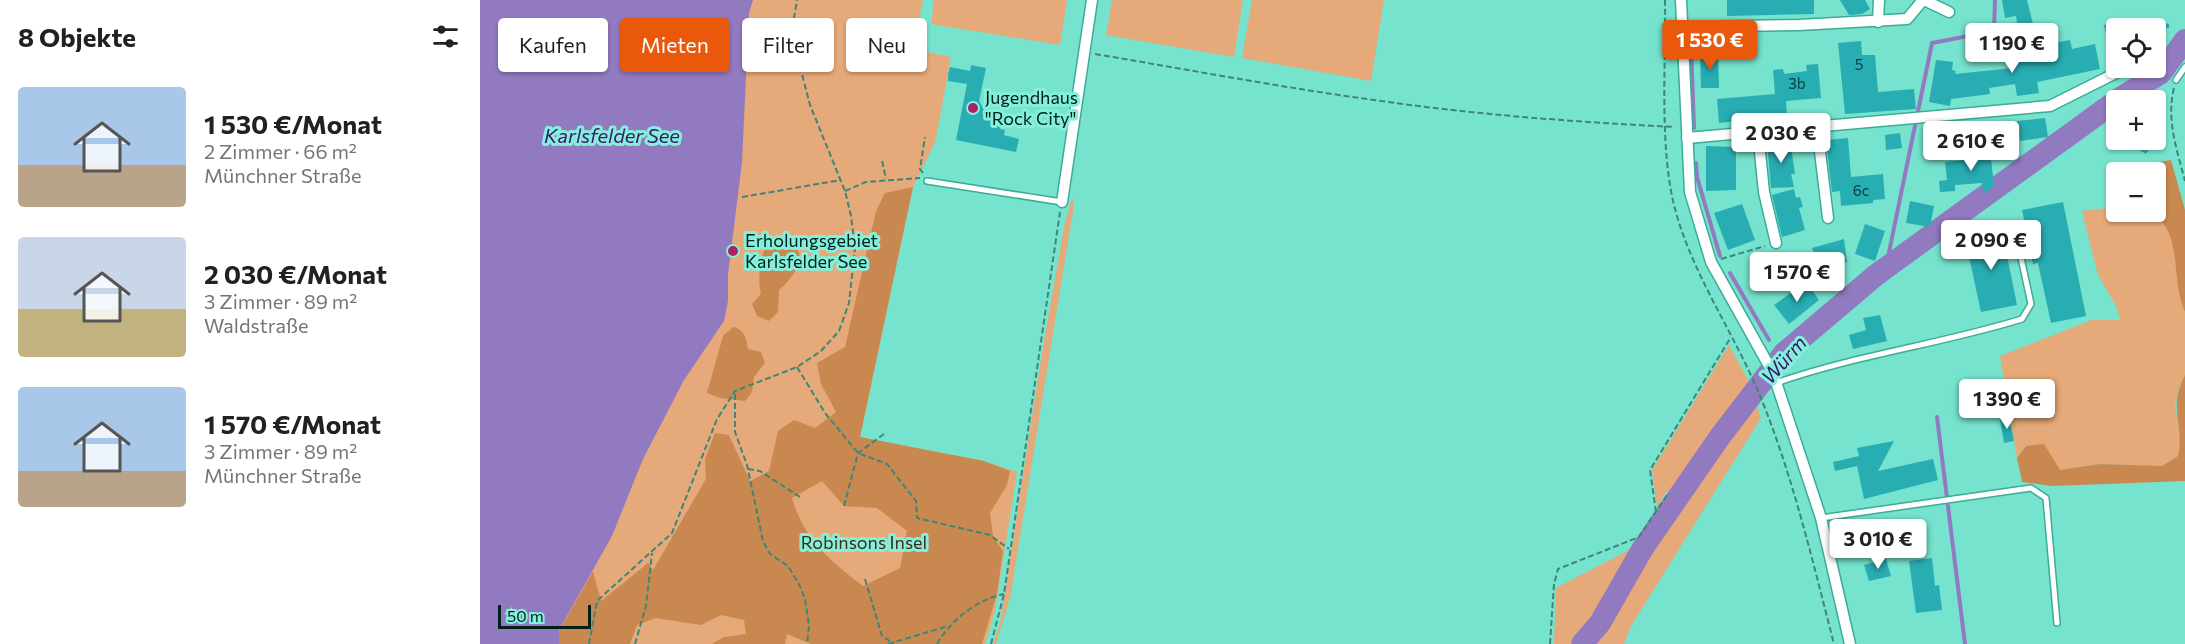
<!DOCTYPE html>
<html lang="de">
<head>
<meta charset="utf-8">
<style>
  body { margin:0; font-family:Commissioner,sans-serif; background:#f2f2f2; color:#202124; height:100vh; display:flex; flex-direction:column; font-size:22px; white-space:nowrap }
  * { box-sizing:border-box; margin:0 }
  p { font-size:20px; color:#757577 }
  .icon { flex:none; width:33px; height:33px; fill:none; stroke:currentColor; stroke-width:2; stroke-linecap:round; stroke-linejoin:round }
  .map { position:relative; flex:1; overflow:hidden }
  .side { display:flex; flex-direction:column; background:#fff; width:480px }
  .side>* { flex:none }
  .banner { position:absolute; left:18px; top:18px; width:570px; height:54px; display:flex; gap:12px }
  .buttons { position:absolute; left:1626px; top:18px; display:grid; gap:12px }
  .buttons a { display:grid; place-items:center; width:60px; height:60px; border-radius:6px; background:#fff; box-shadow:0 2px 4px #0004; font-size:30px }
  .scale { position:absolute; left:18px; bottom:15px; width:93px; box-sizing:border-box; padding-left:6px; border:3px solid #001f19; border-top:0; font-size:16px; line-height:21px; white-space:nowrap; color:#001f19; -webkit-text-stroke:4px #84f0db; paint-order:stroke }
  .price { position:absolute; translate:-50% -51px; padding:0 14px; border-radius:6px; background:#fff; color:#222; font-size:20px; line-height:39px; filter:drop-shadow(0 2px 3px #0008) }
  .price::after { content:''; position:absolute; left:50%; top:36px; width:18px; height:14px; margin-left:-9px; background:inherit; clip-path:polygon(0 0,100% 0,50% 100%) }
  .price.on { background:#ea580c; color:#fff }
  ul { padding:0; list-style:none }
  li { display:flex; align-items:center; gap:18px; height:150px; padding:0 18px }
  li span { display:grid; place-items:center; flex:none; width:168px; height:120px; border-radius:6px; color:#555 }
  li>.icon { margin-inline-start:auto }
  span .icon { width:72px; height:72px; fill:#fffc; stroke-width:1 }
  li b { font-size:26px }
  h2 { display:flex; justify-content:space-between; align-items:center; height:72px; padding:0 18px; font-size:26px }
  .chip { padding:0 21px; border-radius:6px; background:#fff; box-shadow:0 2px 4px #0004; font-size:21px; line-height:54px }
  .chip.on { background:#ea580c; color:#fff }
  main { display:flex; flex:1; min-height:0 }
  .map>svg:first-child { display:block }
</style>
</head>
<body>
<main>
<section class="side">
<h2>8 Objekte<svg class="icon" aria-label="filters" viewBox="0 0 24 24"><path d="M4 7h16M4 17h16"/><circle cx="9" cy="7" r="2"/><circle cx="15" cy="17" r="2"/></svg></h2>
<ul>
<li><span style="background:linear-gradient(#a9c7e8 65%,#b9a48a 0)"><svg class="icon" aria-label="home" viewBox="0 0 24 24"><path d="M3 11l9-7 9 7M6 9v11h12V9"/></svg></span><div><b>1 530 €/Monat</b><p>2 Zimmer · 66 m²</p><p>Münchner Straße</p></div></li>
<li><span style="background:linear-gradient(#c9d6e8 60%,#c2b280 0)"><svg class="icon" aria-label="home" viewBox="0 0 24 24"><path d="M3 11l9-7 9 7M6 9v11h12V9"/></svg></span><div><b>2 030 €/Monat</b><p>3 Zimmer · 89 m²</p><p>Waldstraße</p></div></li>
<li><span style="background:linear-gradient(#a9c7e8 70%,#b9a48a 0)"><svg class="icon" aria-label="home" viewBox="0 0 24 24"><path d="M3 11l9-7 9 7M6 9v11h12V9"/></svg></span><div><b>1 570 €/Monat</b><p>3 Zimmer · 89 m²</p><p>Münchner Straße</p></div></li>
</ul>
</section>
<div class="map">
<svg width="1705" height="644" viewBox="0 0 1705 644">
  <rect width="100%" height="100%" fill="#76e3ce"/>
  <g fill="#e6a979">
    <path d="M 0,0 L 443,0 L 433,49 L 471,57 L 455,143 L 433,187 L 380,437 L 504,461 L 537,472 L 515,611 L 505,644 L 0,644 Z"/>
    <path d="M 454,0 L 587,0 L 580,45 L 451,24 Z"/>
    <path d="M 632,0 L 763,0 L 754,57 L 626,35 Z"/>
    <path d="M 772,0 L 904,0 L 891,81 L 762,58 Z"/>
    <path d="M 592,198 L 594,205 L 530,598 L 516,644 L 513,644 L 520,623 L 561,359 L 584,227 Z"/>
    <path d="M 1636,207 L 1636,212 L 1672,212 L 1685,220 L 1699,249 L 1699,283 L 1705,312 L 1705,375 L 1699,387 L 1695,406 L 1701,443 L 1698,456 L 1682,466 L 1620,464 L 1580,470 L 1546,446 L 1537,458 L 1520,356 L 1612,320 L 1640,320 L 1636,306 L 1618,275 L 1602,211 Z"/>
    <path d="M 1249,345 L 1268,380 L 1281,418 L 1151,626 L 1144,644 L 1074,644 L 1076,588 L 1149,550 L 1161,539 L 1191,494 L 1186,492 L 1177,507 L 1172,470 Z"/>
  </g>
  <g fill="#ca8851" fill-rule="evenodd">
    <path d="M 1691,160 L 1705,210 L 1705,312 C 1689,276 1705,237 1672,212 L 1676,212 L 1676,172 L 1636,172 L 1636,198 L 1628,196 L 1630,169 Z"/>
    <path d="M 433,187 L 380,437 L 504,461 L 530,471 L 527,485 L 510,513 L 513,536 L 523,551 L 517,594 L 502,644 L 331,644 L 307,634 L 305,644 L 232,644 L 244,637 L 266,634 L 264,620 L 241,615 L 221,625 L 176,618 L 157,625 L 150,644 L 79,644 L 79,631 L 113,571 L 121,601 L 168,563 L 173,570 L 226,479 L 225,459 L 235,433 L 249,435 L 270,481 L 289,471 L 298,431 L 314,420 L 335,428 L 356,412 L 341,384 L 337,363 L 365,347 L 396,211 L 405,193 ZM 342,481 L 364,506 L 397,508 L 427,531 L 420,568 L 383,586 C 350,561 324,539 312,498 Z"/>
    <path d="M 290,239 C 332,241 324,268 299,290 L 298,312 L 289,321 L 277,316 L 272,304 L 281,294 C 277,277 280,253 290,239 Z"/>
    <path d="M 253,327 C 265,330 266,338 268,349 L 281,352 L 285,363 L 274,377 L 272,392 L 265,401 L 240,398 L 227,393 L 243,336 Z"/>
    <path d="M 1705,375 L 1705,481 L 1572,486 L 1542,482 L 1537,458 L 1546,446 L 1564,444 L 1580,470 L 1620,464 L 1682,466 L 1698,456 C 1705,425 1687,409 1705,375 Z"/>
  </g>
  <path fill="#927ac1" d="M 0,0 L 273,0 L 269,13 L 262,162 L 248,275 L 248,301 L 244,321 L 204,380 L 163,459 L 132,536 L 79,630 L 79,644 L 0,644 Z"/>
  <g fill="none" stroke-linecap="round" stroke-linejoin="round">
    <g stroke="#927ac1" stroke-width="4">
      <path d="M 1211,44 L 1214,128"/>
      <path d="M 1216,163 L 1217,177 L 1240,256"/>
      <path d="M 1406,267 L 1452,43 L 1514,31 L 1515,0"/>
      <path d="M 1250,273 L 1289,340"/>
      <path d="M 1295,357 L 1297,362"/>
      <path d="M 1457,417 L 1485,644"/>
    </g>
    <g stroke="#927ac1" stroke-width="22">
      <path d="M 1637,100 L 1681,73 L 1705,40"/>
      <path d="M 1102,644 L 1120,623 L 1163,548 L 1239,438 L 1304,353 L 1396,275 L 1636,101"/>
    </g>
  </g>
  <g fill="#28adb2">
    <path d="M 1247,0 L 1334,0 L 1334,14 L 1247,16 Z"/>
    <path d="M 1360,0 L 1385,0 L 1390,9 L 1382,14 L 1369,15 Z"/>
    <path d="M 1522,0 L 1547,0 L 1554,28 L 1538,30 L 1536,16 L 1525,18 Z"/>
    <path d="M 1660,18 L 1689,24 L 1689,28 L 1685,28 L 1680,54 L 1676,54 L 1676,28 L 1636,28 L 1636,62 L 1632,62 L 1624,25 Z"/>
    <path d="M 1590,40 L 1592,49 L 1615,44 L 1620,69 L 1557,82 L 1559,93 L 1537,96 L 1535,84 L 1509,88 L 1510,94 L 1471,99 L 1470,106 L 1449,102 L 1456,60 L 1473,62 L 1472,70 L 1476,71 L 1475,74 L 1533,68 L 1532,63 L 1576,55 L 1574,43 Z"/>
    <path d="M 1381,41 L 1382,55 L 1395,55 L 1398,92 L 1434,89 L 1436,109 L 1365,114 L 1358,43 Z"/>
    <path d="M 1238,53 L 1239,88 L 1221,88 L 1220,54 Z"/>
    <path d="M 1338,64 L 1341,98 L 1306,101 L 1307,115 L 1239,123 L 1237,99 L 1295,94 L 1293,70 L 1303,69 L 1304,74 L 1327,71 L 1326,65 Z"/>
    <path d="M 491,65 L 506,68 L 499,101 L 508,115 L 522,118 L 520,129 L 525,130 L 524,135 L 539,139 L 536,152 L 476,140 L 487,84 L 468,81 L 468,75 L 470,67 L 490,71 Z"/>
    <path d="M 1565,118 L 1568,137 L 1540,141 L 1537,121 Z"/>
    <path d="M 1420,133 L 1422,148 L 1406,150 L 1405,135 Z"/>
    <path d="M 1368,138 L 1371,177 L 1403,174 L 1405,199 L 1393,200 L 1393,203 L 1361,206 L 1360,191 L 1352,192 L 1346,140 Z"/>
    <path d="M 1310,140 L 1315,174 L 1311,174 L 1314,187 L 1291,188 L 1287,143 Z"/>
    <path d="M 1643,140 L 1663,140 L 1671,145 L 1666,154 Z"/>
    <path d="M 1226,146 L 1256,147 L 1256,190 L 1226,191 Z"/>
    <path d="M 1525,146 L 1528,155 L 1511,159 L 1514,186 L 1503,194 L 1502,183 L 1475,185 L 1475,191 L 1460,192 L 1459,181 L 1467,180 L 1465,162 L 1511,157 L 1509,150 Z"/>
    <path d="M 1314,189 L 1316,198 L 1320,197 L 1323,207 L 1319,208 L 1325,230 L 1302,237 L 1292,195 Z"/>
    <path d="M 1430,201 L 1454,206 L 1450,227 L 1426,223 Z"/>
    <path d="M 1583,202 L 1606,316 L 1571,323 L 1558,263 L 1553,264 L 1542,210 Z"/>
    <path d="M 1262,204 L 1275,240 L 1248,250 L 1234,213 Z"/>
    <path d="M 1385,224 L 1405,231 L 1395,261 L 1375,254 Z"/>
    <path d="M 1522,231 L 1537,305 L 1501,312 L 1485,238 Z"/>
    <path d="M 1364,239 L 1367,262 L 1340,269 L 1332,248 Z"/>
    <path d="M 1326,282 L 1339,300 L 1309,324 L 1294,305 Z"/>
    <path d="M 1400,315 L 1407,341 L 1373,349 L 1369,335 L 1386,330 L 1383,318 Z"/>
    <path d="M 1529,417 L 1534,441 L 1524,443 L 1520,419 Z"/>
    <path d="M 1414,441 L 1398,471 L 1453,459 L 1458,480 L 1384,499 L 1377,466 L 1355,471 L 1353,462 L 1379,456 L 1377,448 Z"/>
    <path d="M 1402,523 L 1406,541 L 1382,546 L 1378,529 Z"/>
    <path d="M 1452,558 L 1455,586 L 1459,585 L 1462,610 L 1436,613 L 1429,561 Z"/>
    <path d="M 1406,559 L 1411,576 L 1389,581 L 1384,565 Z"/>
  </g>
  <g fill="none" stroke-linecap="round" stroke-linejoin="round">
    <g stroke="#3aac98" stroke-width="8">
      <g id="lane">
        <path d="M 1696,80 L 1705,67"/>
        <path d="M 447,181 L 582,202"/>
        <path d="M 1296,383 C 1376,355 1461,344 1542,319 L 1551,304 L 1538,244"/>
        <path d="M 1341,518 L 1551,488 L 1566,498 L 1577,623"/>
      </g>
    </g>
    <g stroke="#3aac98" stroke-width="13">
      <g id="street">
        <path d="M 1201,0 L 1210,192 L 1231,262 L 1293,373 L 1341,518 L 1370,644"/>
        <path d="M 1444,0 L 1469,12"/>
        <path d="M 1398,22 L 1399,0"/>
        <path d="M 1202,27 L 1319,25 L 1427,19 L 1443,0"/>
        <path d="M 1654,68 L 1667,70"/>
        <path d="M 1337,127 L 1348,218"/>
        <path d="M 1278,133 L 1284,192 L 1296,243"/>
        <path d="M 1207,138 L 1570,106 L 1646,68"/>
        <path d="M 582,202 L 612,0"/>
      </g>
    </g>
    <g stroke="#3e8678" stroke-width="2" stroke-dasharray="6 3" stroke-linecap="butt">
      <path d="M 1185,0 C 1186,64 1179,148 1195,209 C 1212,273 1252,330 1278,391 C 1312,472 1332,559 1354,644"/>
      <path d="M 615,54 C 710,70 805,88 901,101 C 999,115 1096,122 1195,127"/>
      <path d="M 1694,88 C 1686,120 1697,150 1705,181"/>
      <path d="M 402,161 L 406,179"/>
      <path d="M 443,173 L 440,169 L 445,137"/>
      <path d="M 365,191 L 386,182 L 440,178"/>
      <path d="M 262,197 L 361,180"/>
      <path d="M 1241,259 L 1285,246"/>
      <path d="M 317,367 L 345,413 L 378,453 L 407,464 L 436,501 L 437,518 L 510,535 L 529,549"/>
      <path d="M 255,394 L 255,432 L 267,465 L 283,541 L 290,554 L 308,566 L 320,586 L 325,599 L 329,626 L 327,644"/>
      <path d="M 268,469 L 280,471 L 320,497"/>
      <path d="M 364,506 L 378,453 L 404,434"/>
      <path d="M 1176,512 L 1170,470 L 1251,337"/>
      <path d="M 385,579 L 402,636 L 414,644"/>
      <path d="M 109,644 L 117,601 L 192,533 L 237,419 L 255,391 L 317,367 L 341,351 L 359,331 L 369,303 L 375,248 L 371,216 L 365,191 L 330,105 L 316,51 L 314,18 L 317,0"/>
      <path d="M 155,644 L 166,606 L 172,553"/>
      <path d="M 408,644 L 468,626"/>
      <path d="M 457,644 C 471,620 496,600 524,594"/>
      <path d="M 511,644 L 524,594 L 580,212"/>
      <path d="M 1070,644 L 1074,584 L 1078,569 L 1159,537 L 1187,495"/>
    </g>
    <use href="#lane" stroke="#fff" stroke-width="5"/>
    <use href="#street" stroke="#fff" stroke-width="10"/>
  </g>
  <g fill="#ad2160" stroke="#84f0db" stroke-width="2">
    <circle cx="493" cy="108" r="6"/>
    <circle cx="253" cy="251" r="6"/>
  </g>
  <g text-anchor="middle" stroke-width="6" stroke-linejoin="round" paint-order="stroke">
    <g font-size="15" fill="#0a423f">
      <text x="1379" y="70">5</text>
      <text x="1317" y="89">3b</text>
      <text x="1381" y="196">6c</text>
    </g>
    <g font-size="18" fill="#001f19" stroke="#84f0db" text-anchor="start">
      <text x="505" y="104">Jugendhaus<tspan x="505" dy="21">"Rock City"</tspan></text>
      <text x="265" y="247">Erholungsgebiet<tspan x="265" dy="21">Karlsfelder See</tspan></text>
    </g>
    <g font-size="18" fill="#452911" stroke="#84f0db">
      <text x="384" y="549">Robinsons Insel</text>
    </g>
    <g font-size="20" font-style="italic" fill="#3e166c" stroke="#84f0db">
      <text x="132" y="143">Karlsfelder See</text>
      <text transform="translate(1304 360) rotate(-48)" y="7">Würm</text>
    </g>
  </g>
</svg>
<div class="buttons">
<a><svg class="icon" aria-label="locate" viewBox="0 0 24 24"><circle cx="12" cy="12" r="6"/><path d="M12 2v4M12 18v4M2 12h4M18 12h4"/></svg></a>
<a>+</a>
<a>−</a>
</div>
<div class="scale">50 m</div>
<b class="price on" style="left:1230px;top:71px">1 530 €</b>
<b class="price" style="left:1532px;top:74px">1 190 €</b>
<b class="price" style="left:1301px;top:164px">2 030 €</b>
<b class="price" style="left:1491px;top:172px">2 610 €</b>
<b class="price" style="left:1511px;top:271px">2 090 €</b>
<b class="price" style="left:1317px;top:303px">1 570 €</b>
<b class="price" style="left:1527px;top:430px">1 390 €</b>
<b class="price" style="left:1398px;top:570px">3 010 €</b>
<div class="banner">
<a class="chip">Kaufen</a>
<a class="chip on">Mieten</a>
<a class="chip">Filter</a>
<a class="chip">Neu</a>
</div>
</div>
</main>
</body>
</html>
